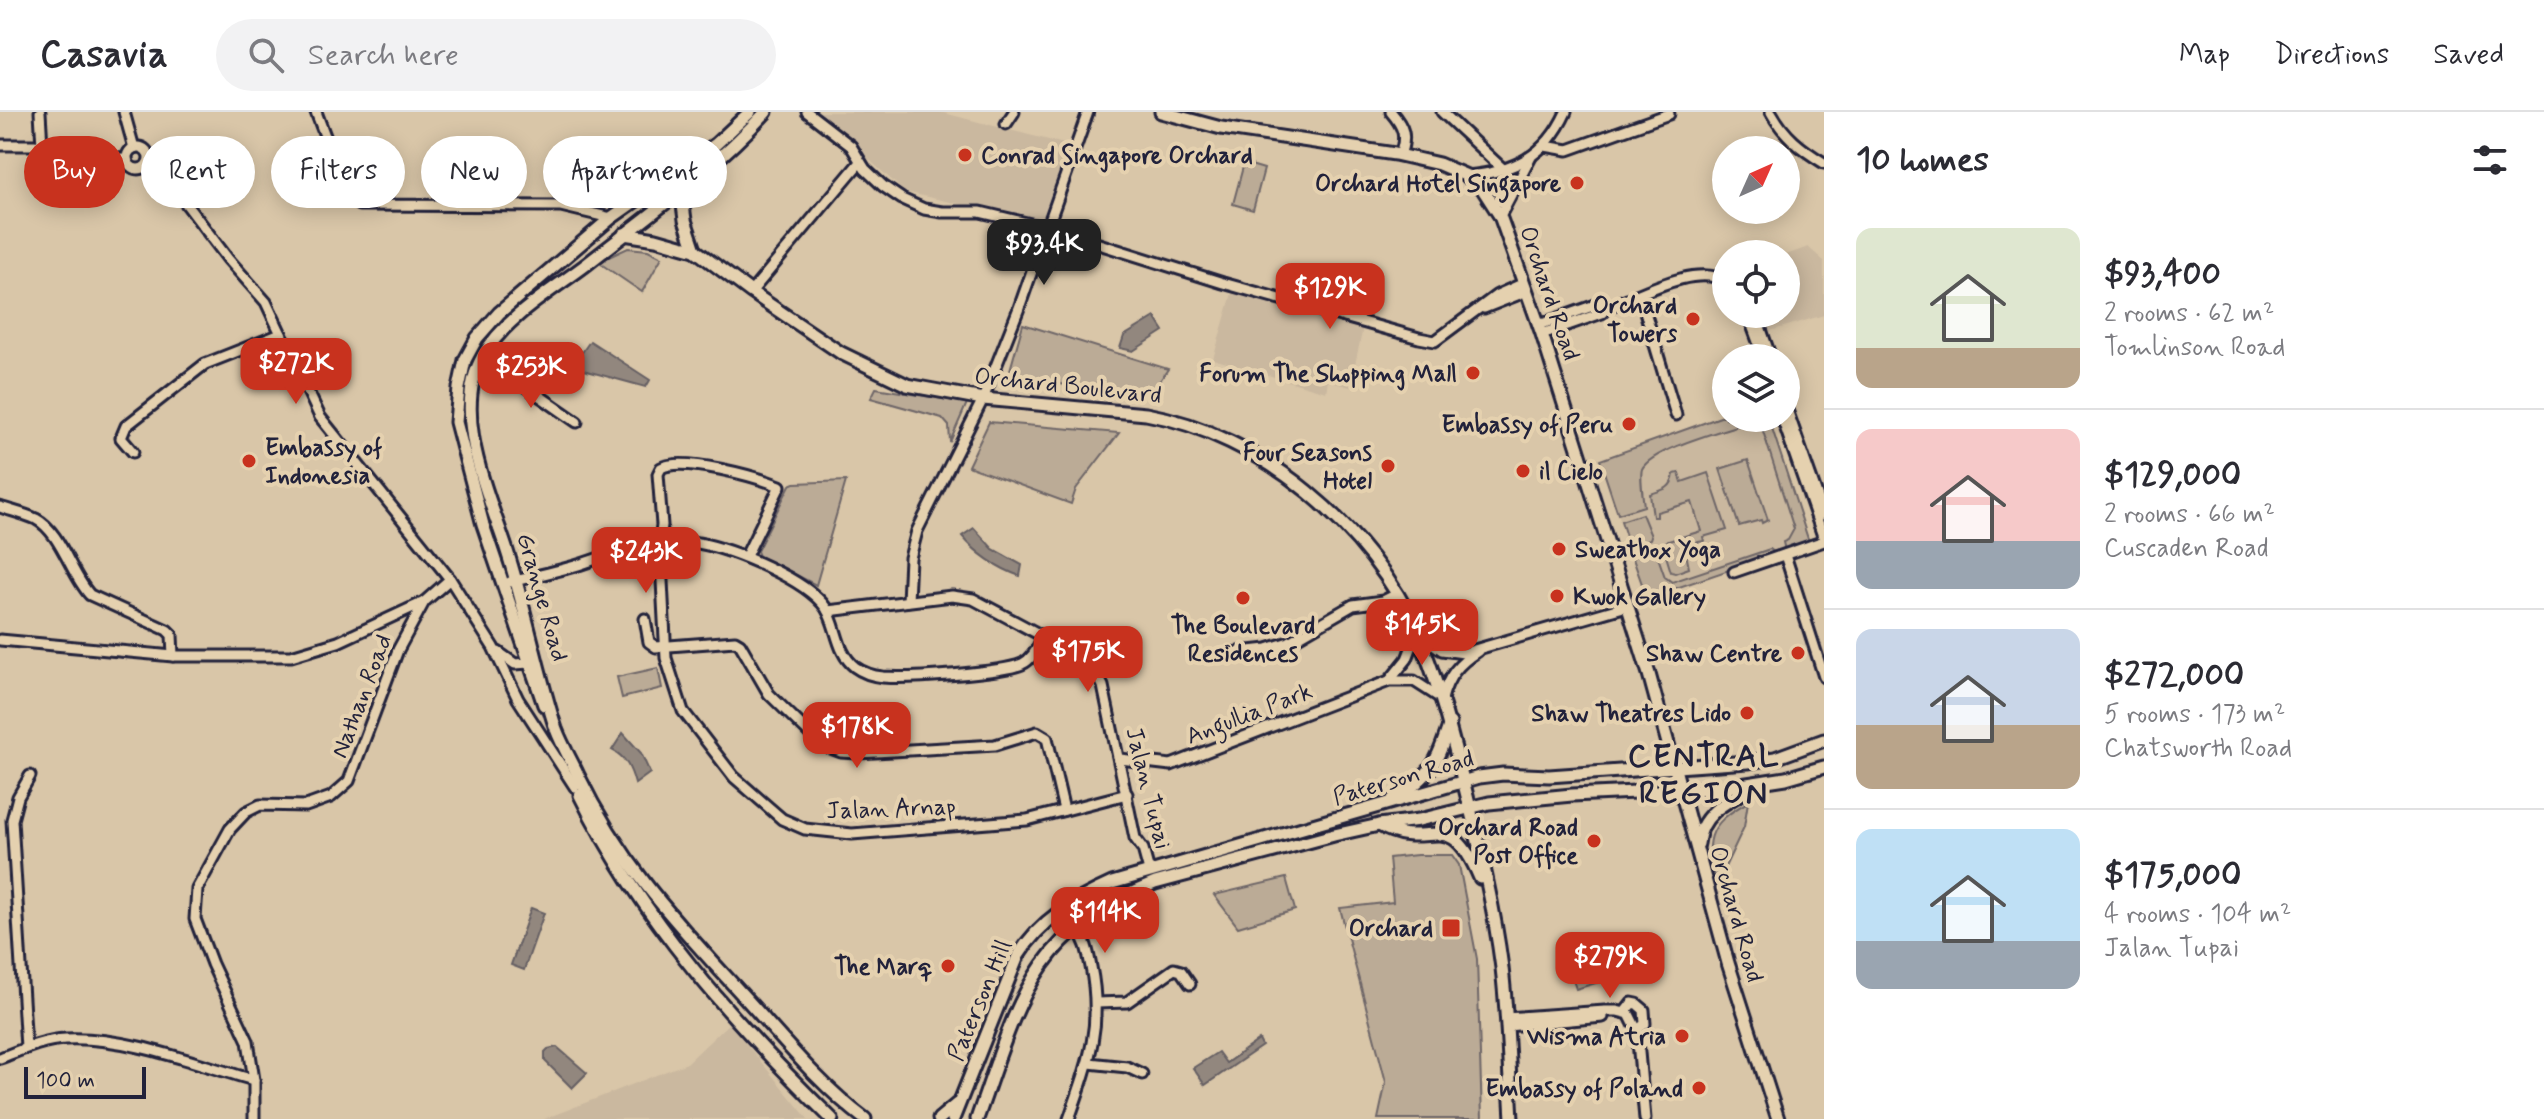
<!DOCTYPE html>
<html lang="en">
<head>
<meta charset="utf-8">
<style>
  body { margin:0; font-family:Mynerve,sans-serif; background:#f2f2f3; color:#2b2b33; height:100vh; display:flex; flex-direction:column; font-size:30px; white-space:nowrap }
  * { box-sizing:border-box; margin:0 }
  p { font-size:26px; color:#7c7c81 }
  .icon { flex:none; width:44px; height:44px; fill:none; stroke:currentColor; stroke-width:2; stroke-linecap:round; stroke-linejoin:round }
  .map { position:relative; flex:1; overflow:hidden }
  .sheet { display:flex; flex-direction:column; background:#fff; width:720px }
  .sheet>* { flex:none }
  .hud { position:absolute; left:24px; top:24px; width:760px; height:72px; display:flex; gap:16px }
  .needle { width:52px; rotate:45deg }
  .tools { position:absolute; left:1712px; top:24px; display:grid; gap:16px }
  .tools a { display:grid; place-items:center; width:88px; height:88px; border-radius:50%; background:#fff; box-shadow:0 4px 20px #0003; font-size:40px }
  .scale { position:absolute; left:24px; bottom:20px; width:122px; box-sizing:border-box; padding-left:8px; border:4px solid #22223b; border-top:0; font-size:22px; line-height:28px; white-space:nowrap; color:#22223b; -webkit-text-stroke:6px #e5d1af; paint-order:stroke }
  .price { position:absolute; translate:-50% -68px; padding:0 18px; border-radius:16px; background:#c8321e; color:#fff; font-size:26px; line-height:52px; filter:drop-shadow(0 2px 4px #0008) }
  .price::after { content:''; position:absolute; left:50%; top:48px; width:24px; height:18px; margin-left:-12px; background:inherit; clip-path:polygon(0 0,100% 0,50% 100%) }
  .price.active { background:#222; color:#fff }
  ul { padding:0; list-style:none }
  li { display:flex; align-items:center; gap:24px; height:200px; padding:0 32px }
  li+li { border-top:2px solid #e1e1e2 }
  li span { display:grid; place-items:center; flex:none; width:224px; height:160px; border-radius:16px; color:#555 }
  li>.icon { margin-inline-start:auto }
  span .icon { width:96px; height:96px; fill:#fffc; stroke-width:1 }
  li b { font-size:34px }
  h2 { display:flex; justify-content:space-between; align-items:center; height:96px; padding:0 32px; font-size:34px }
  .pill { padding:0 28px; border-radius:36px; background:#fff; box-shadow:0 4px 20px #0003; font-size:28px; line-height:72px }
  .pill.active { background:#c8321e; color:#fff }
  header { display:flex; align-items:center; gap:48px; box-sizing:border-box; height:112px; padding:0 40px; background:#fff; border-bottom:2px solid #e1e1e2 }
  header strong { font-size:38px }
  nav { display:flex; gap:44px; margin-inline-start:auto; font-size:28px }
  .search { width:560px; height:72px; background:#f2f2f3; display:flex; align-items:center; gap:20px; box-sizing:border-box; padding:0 28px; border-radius:44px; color:#7c7c81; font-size:30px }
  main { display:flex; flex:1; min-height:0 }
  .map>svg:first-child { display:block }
</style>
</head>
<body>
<header>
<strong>Casavia</strong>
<div class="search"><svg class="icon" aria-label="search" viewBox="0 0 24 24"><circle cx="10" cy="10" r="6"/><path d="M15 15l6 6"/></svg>Search here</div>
<nav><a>Map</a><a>Directions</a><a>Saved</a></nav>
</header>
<main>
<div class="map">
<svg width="1824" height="1007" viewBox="0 0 1824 1007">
  <rect width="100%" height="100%" fill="#d9c6a8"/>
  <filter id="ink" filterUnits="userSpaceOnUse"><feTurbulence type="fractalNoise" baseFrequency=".0125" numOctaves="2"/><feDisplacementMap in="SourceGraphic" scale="16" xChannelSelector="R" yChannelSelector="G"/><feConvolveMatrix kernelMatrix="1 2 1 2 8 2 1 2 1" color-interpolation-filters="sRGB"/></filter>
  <g filter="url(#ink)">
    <g fill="#cab89f">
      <path d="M 816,0 L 940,0 L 1068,33 L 1041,110 L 905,80 Z"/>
      <path d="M 1808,135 L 1824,149 L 1824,203 L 1767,220 L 1761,202 L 1786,202 L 1786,143 Z"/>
      <path d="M 1233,178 L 1363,216 L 1350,275 L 1328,269 L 1326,280 L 1213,247 Z"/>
      <path d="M 1726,303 L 1726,306 L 1769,306 L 1809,430 L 1647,486 L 1600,348 Z"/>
      <path d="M 729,911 L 808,1007 L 544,1007 L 687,951 Z"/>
    </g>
    <g fill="#bbab96" stroke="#6e6668" stroke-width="2">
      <path d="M 1244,51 L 1264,57 L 1253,98 L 1233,92 Z"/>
      <path d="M 628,136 L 648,138 L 662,145 L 642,180 L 598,150 Z"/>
      <path d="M 1023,212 L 1168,257 L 1150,283 L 1018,267 L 1010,258 Z"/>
      <path d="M 876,276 L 967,291 L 950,330 L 949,314 L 942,306 L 871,286 Z"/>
      <path d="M 1726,303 L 1726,306 L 1736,306 L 1739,313 C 1718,320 1651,338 1642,357 C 1640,362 1643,387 1644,394 L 1618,402 L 1600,348 Z"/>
      <path d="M 989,310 L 1119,321 L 1076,377 L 1071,392 L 968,354 Z"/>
      <path d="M 1771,313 L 1809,430 L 1785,439 L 1783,430 L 1788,428 L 1794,417 L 1762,316 Z"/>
      <path d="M 1748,348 L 1768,408 L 1762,411 L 1761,408 L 1739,414 L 1720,357 Z"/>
      <path d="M 1679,361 L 1682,370 L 1708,361 L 1727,418 L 1703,425 L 1704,429 L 1688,432 L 1685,436 L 1689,456 L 1675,461 L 1671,460 L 1662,431 L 1701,419 L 1692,390 L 1657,400 L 1657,405 L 1653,405 L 1650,382 C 1663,378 1672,377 1674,362 Z"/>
      <path d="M 846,369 L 816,473 L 759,444 L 757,439 L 790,373 L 795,371 Z"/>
      <path d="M 1642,402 L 1651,424 L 1650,427 L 1629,434 L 1621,409 Z"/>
      <path d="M 1650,433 L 1654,434 L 1665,465 L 1672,470 L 1770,437 L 1776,442 L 1647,486 L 1631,441 Z"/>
      <path d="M 658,556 L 662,576 L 622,586 L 617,565 Z"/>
      <path d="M 1748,690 L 1744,715 L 1716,774 C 1705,730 1705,713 1748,690 Z"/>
      <path d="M 1417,743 L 1452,743 L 1459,753 L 1477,847 L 1482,1007 L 1378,1007 L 1386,970 L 1340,796 L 1393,790 L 1389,746 Z"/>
      <path d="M 1286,766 L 1295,798 L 1238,815 L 1214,783 Z"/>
      <path d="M 1613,843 L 1619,864 L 1576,877 L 1569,856 Z"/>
    </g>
    <g fill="#92877e" stroke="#655f63" stroke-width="2">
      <path d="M 1155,205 L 1164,219 L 1133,239 L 1120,236 L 1124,224 Z"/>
      <path d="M 590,229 L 650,268 L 646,275 L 572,255 Z"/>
      <path d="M 974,416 L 993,437 L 1022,453 L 1020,464 C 998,456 977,442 962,424 Z"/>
      <path d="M 623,621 L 641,641 L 650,661 L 635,672 C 631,657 626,645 612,638 Z"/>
      <path d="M 531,796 L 544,801 L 524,858 L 511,853 Z"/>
      <path d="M 1259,928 L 1262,934 L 1205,973 L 1193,956 L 1218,940 L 1226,951 Z"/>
      <path d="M 557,935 L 587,961 L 572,976 L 545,949 L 545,940 L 548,937 Z"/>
    </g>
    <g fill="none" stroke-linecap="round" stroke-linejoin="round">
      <g stroke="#22223b" stroke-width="15">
        <g id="minor">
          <path d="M 40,0 L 42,34"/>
          <path d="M 124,0 L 134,36"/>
          <path d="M 316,0 L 347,82 L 359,93 L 561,94 L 611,106"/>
          <path d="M 807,0 L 851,34 L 865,57 L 883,74 L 902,87 L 924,97 L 942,100 L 980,100 L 1048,116 L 1223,171 L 1419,226 L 1435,229 L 1497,183 L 1524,171"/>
          <path d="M 1391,0 C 1404,15 1407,24 1400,43"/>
          <path d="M 1442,0 L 1504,58"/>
          <path d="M 1771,0 C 1784,24 1801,37 1824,51"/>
          <path d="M 1006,12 L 1014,0"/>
          <path d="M 0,33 L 34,33 L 127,48"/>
          <path d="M 1545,34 L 1568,38 L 1669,2"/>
          <circle cx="138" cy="46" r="11"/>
          <path d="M 148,51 L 172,73 L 228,147 L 266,190 L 320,305 L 450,467 L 493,535 L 518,587 L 575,675"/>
          <path d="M 1467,64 C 1514,60 1546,44 1566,0"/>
          <path d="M 1500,104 L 1531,45"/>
          <path d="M 1037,144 L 1064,132 L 1082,129"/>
          <path d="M 751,180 L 860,50"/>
          <path d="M 1640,183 L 1676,303"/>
          <path d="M 1484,196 L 1527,179"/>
          <path d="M 1752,202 L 1750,208 L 1764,246"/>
          <path d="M 1752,203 L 1757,206 L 1771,246"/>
          <path d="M 1539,213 L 1598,192 L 1607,195 L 1613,193 C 1644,181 1695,152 1726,169"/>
          <path d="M 1542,222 L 1602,201 L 1607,195"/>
          <path d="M 482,244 L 577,310"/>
          <path d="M 1786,295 L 1824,403"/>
          <path d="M 1782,306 L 1824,427"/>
          <path d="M 133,340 L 121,326 L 126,314 L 205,252 L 281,222"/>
          <path d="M 0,395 C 12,399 25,402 36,407 C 61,420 71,463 90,483 L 167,518 L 172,523 L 173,544"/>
          <path d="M 1785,443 L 1824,565"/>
          <path d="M 746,444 L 780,374 C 757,365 683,344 661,356 L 658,362 L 662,413 L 660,430 L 666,546 L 683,599 L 734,665 L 782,707 L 805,717 L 852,722 L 1027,708 L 1127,682"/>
          <path d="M 1734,460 L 1824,429"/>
          <path d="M 510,470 C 532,465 554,460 575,454 C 614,442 657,422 698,431 C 732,437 806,467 826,496 C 838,515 836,540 855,555 C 863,561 874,564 883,565 C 909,567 1000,561 1022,552 C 1033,547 1038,534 1044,524"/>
          <path d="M 908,489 L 910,446 L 917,419 L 983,287 L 1019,196 L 1088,0"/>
          <path d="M 828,499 L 952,484 L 973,487 L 1091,550 L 1103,574 L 1135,726 L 1143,737 L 1149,759"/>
          <path d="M 645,507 L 649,530 L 656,535 L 735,529 L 740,532 L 769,582 L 811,623 L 825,634 L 841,640 L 858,641 L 995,633 L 1037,620 L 1047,626 L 1064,698"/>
          <path d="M 0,528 L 173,544 L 291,544 L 338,530 L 424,490"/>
          <path d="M 498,540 L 515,552 L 529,551"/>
          <path d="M 1231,541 L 1267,537 L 1289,530 L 1353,493 L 1383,489 L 1397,482"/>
          <path d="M 1390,568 L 1407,547 L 1417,521 L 1442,538 L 1464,541 L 1627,494"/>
          <path d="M 1120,647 L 1171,653 L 1389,569 L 1414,569 L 1442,587 C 1448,564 1458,552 1478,539"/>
          <path d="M 1096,891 L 1127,890 L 1174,857 L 1181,859 L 1190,872"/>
          <path d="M 1625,900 L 1632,891 L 1637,892 L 1644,898 L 1645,912 L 1637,918"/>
          <path d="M 1506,906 L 1605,899 L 1617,899 L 1629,902 L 1637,918 L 1645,1007"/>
          <path d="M 1507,914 L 1603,905"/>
          <path d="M 26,936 L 12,708 L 18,685 L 30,664"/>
          <path d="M 0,946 C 21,938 43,928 66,927 C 126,924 196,952 254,968"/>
          <path d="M 1089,951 L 1127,955 L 1142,962"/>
          <path d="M 254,1007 L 254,968 L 248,929 L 212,852 L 195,807 L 197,777 L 230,717 L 246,700 L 260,693 L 306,694 L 331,685 L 349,669 L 398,538 L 424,490 L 450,467"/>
          <path d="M 1069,1007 C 1088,953 1103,914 1091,855 C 1088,840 1086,828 1076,815"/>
        </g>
      </g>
      <g stroke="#22223b" stroke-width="17">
        <g id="major">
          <path d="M 766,0 C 713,58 648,104 587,152 C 553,178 504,206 483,244 C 450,300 489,383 507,439 C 526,498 537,559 556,617 C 562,633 571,648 578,663 C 623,757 681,815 749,890 C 786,931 821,974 865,1007"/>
          <path d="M 1161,0 L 1221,16 L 1395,42 L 1439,52 L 1467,64 L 1482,76 L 1500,104 L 1542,222 L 1649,562 L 1728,851 L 1778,1007"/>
          <path d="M 677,74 L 681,78 L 685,108 L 695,138"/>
          <path d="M 624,122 L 656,127 L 695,138 L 751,180 L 841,241 L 907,273 L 983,287 L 1146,302 C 1260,322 1372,416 1418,522 C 1439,572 1451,620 1464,672 C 1479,732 1494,794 1502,856 C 1508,906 1509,957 1512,1007"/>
          <path d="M 544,593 L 483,413 L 456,310 L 459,276 L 465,248 L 477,226 L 499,201 L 611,106 L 716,32 L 750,0"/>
          <path d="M 580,683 C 641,807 734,911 832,1007"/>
          <path d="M 1393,687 C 1432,664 1436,652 1450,611"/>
          <path d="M 1379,713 C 1431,743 1447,689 1480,766"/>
          <path d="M 1698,732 C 1700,700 1730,688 1755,674"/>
          <path d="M 939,1007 L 957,992"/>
          <path d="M 953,1007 L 1018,844 C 1040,808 1074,788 1112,771 L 1479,665 L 1503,662 L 1549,664 L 1748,650 L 1775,646 L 1824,628"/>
          <path d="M 977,1007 C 1018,892 1031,820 1155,771 L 1334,723 L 1379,713 L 1419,708 L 1489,691 L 1572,683 L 1721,676 L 1786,666 L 1824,655"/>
        </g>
      </g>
      <use href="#minor" stroke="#e5d1af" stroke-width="9"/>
      <use href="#major" stroke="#e5d1af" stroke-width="11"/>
    </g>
  </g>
  <g fill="#c8321e" stroke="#e5d1af" stroke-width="3">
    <circle cx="965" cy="43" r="8"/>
    <circle cx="1577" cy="71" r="8"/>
    <circle cx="1693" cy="207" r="8"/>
    <circle cx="1473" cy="261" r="8"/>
    <circle cx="1629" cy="312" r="8"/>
    <circle cx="249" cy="349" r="8"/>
    <circle cx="1388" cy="354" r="8"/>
    <circle cx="1523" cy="359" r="8"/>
    <circle cx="1559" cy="437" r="8"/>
    <circle cx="1557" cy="484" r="8"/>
    <circle cx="1243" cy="486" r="8"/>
    <circle cx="1798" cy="541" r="8"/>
    <circle cx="1747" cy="601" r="8"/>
    <circle cx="1594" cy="729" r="8"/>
    <rect x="1441" y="806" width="20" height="20" rx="4"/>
    <circle cx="948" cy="854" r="8"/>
    <circle cx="1682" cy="924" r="8"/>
    <circle cx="1699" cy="976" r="8"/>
  </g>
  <g text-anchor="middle" stroke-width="8" stroke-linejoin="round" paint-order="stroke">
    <g font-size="24" font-weight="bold" fill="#22223b" stroke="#e5d1af" text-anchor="end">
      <text x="981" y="51" text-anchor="start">Conrad Singapore Orchard</text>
      <text x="1561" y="79">Orchard Hotel Singapore</text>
      <text x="1677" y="201">Orchard<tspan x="1677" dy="28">Towers</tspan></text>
      <text x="1457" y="269">Forum The Shopping Mall</text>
      <text x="1613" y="320">Embassy of Peru</text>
      <text x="265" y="343" text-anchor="start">Embassy of<tspan x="265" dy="28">Indonesia</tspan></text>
      <text x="1372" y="348">Four Seasons<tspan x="1372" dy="28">Hotel</tspan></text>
      <text x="1539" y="367" text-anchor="start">il Cielo</text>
      <text x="1575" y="445" text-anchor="start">Sweatbox Yoga</text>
      <text x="1573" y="492" text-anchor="start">Kwok Gallery</text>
      <text x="1243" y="521" text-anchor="middle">The Boulevard<tspan x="1243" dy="28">Residences</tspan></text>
      <text x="1782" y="549">Shaw Centre</text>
      <text x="1731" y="609">Shaw Theatres Lido</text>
      <text x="1578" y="723">Orchard Road<tspan x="1578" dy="28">Post Office</tspan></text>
      <text x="1433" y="824">Orchard</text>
      <text x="932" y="862">The Marq</text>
      <text x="1666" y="932">Wisma Atria</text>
      <text x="1683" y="984">Embassy of Poland</text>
    </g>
    <g font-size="24" fill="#22223b" stroke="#e5d1af">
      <text transform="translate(1550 181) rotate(71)" y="8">Orchard Road</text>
      <text transform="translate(1068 273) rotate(6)" y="8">Orchard Boulevard</text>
      <text transform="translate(543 485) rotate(74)" y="8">Grange Road</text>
      <text transform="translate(361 584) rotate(-69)" y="8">Nathan Road</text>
      <text transform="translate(1249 601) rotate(-21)" y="8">Angullia Park</text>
      <text transform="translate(1403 665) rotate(-16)" y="8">Paterson Road</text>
      <text transform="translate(1149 676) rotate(76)" y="8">Jalan Tupai</text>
      <text transform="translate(891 696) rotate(-2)" y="8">Jalan Arnap</text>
      <text transform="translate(1737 802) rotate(74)" y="8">Orchard Road</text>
      <text transform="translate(979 888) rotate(-67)" y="8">Paterson Hill</text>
    </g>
    <g font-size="32" font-weight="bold" letter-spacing="2" fill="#22223b" stroke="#e5d1af">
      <text x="1704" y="654">CENTRAL<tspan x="1704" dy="37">REGION</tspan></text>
    </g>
  </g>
</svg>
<div class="tools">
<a><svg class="needle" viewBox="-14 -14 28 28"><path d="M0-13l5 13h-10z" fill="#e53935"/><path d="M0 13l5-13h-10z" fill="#7c7c81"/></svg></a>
<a><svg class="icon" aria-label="locate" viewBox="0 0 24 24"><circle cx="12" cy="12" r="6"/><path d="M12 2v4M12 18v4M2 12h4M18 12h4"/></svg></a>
<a><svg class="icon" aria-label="layers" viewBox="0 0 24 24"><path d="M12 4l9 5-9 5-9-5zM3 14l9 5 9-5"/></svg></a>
</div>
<div class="scale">100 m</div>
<b class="price active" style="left:1044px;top:175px">$93.4K</b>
<b class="price" style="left:1330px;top:219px">$129K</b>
<b class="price" style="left:296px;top:294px">$272K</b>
<b class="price" style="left:531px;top:298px">$253K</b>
<b class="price" style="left:646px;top:483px">$243K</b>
<b class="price" style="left:1422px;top:555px">$145K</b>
<b class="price" style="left:1088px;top:582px">$175K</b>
<b class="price" style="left:857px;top:658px">$178K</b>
<b class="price" style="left:1105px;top:843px">$114K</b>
<b class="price" style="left:1610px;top:888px">$279K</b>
<div class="hud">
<a class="pill active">Buy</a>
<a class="pill">Rent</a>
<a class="pill">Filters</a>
<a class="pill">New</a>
<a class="pill">Apartment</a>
</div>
</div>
<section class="sheet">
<h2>10 homes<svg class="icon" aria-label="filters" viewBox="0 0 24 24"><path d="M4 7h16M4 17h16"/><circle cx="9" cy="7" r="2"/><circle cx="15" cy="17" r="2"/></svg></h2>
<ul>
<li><span style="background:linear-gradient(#dfe7d0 75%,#b9a48a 0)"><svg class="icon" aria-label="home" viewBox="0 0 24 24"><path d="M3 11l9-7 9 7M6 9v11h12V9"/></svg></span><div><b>$93,400</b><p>2 rooms · 62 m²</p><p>Tomlinson Road</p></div></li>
<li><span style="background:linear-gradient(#f6c9c9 70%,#9aa5b1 0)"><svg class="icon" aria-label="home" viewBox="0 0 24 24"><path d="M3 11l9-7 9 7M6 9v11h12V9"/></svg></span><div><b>$129,000</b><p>2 rooms · 66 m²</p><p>Cuscaden Road</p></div></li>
<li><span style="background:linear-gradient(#c9d6e8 60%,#b9a48a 0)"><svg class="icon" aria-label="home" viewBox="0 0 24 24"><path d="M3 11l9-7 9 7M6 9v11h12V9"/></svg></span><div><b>$272,000</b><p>5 rooms · 173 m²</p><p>Chatsworth Road</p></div></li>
<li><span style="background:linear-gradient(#bfe0f5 70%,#9aa5b1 0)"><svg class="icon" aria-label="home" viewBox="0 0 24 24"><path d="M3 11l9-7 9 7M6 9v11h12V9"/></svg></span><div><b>$175,000</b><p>4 rooms · 104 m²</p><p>Jalan Tupai</p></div></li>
</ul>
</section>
</main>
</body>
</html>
